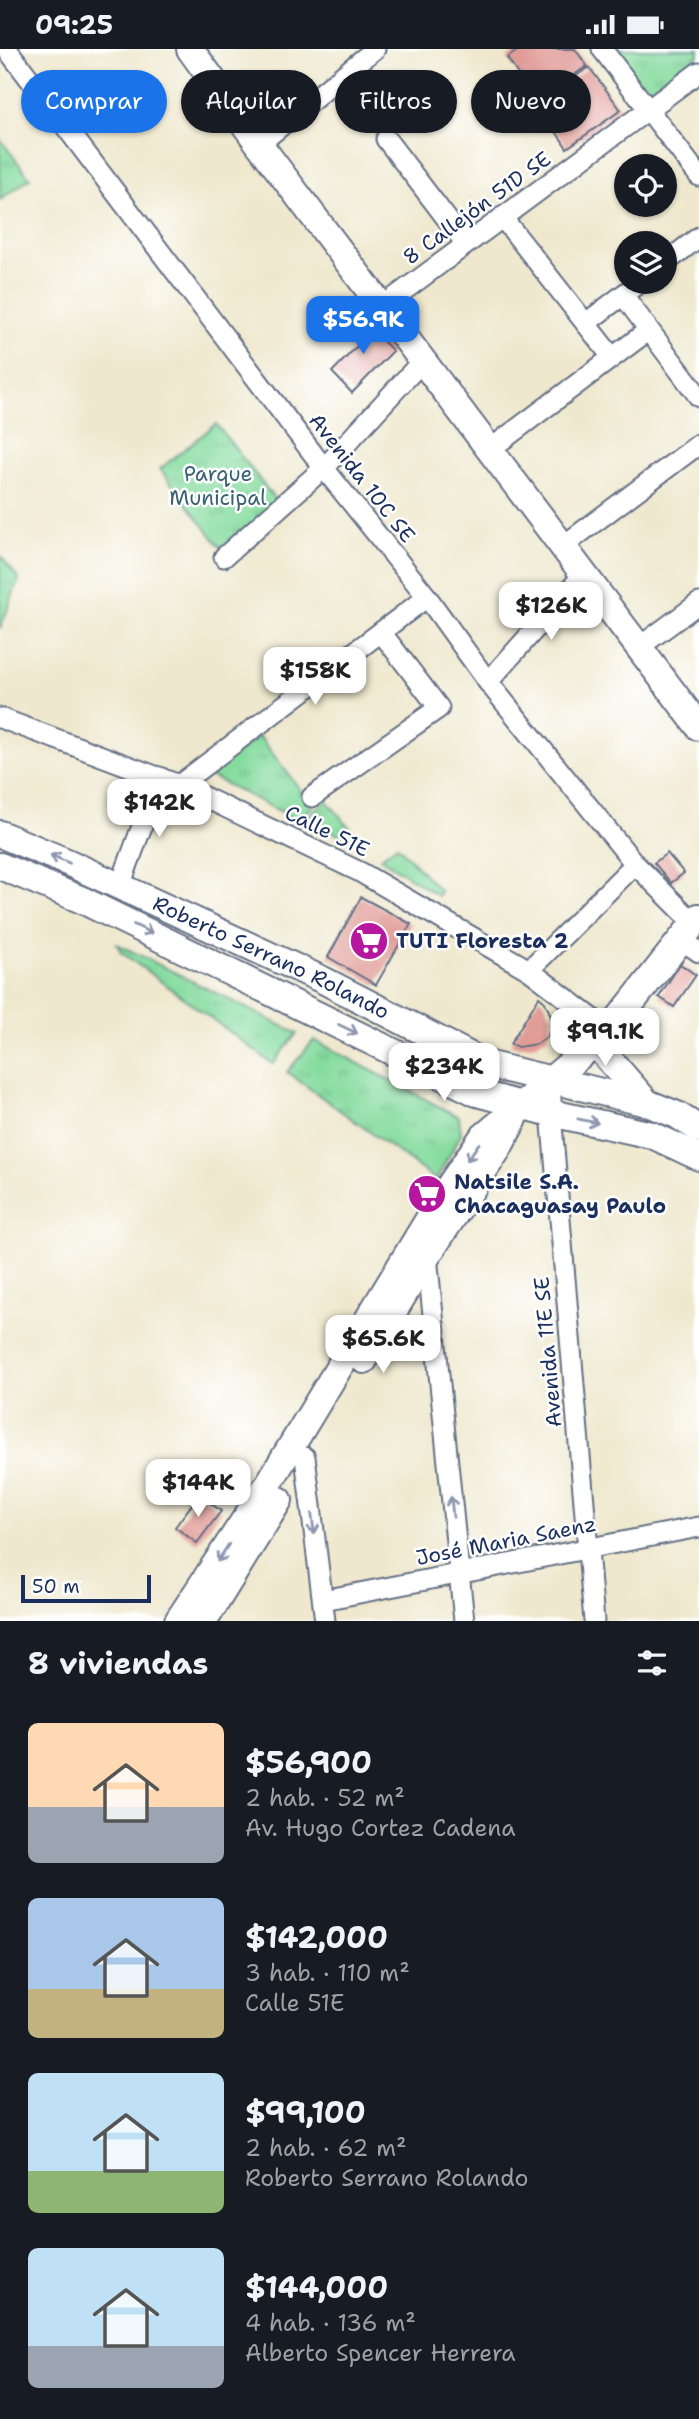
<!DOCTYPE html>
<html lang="es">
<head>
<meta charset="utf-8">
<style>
  body { margin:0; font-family:"Shantell Sans",sans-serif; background:#20242c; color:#f1f3f6; height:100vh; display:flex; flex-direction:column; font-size:26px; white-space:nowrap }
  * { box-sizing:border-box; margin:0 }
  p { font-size:23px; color:#9ea1a6 }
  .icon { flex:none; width:38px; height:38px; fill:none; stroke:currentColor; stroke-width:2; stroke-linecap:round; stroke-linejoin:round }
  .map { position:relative; height:1572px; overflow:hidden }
  .sheet { display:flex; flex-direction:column; background:#171b24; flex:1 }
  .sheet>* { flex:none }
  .banner { position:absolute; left:21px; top:21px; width:658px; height:63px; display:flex; gap:14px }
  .fabs { position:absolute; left:614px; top:105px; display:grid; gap:14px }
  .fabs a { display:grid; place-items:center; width:63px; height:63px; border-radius:50%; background:#171b24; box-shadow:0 2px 5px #0004; font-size:35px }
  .scale { position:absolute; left:21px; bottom:18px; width:130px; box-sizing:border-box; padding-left:7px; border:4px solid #1b2f5e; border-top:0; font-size:19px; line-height:24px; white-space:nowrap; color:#1b2f5e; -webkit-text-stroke:5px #fff; paint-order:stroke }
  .price { position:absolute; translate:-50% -60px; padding:0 16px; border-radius:14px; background:#fff; color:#222; font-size:23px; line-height:46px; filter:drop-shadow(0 2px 4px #0008) }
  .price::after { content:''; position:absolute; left:50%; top:42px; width:21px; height:16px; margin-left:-10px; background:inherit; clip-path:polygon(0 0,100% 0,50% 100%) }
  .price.selected { background:#1a73e8; color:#fff }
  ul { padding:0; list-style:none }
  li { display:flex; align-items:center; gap:21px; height:175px; padding:0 28px }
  li span { display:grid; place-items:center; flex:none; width:196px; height:140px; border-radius:10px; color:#555 }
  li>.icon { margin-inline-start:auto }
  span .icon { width:84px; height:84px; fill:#fffc; stroke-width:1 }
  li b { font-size:30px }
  h2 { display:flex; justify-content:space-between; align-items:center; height:84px; padding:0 28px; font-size:30px }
  .chip { padding:0 24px; border-radius:32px; background:#171b24; box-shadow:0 2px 5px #0004; font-size:24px; line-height:63px }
  .chip.selected { background:#1a73e8; color:#fff }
  .status { display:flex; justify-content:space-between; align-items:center; height:49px; padding:0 35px; background:#171b24; direction:ltr }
  .status svg { height:19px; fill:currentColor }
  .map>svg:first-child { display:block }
</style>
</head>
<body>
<div class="status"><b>09:25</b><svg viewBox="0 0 49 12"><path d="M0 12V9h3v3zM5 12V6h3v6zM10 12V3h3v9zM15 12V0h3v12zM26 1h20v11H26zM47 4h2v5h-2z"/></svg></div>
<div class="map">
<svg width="699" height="1572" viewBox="0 0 699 1572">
  <defs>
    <pattern id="park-tufts" width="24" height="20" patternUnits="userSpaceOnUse" patternTransform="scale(1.75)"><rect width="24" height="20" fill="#84db9e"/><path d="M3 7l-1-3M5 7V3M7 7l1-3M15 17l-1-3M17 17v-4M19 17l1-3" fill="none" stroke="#71bc8a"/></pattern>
  </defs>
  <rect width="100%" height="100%" fill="#fff"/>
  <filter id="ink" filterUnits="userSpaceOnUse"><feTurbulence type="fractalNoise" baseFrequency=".0143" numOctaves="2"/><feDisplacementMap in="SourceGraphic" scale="14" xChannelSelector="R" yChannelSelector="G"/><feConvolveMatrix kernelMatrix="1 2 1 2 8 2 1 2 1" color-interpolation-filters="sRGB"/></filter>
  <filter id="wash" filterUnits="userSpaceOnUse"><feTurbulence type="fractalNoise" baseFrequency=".00686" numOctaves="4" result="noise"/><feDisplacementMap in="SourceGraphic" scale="28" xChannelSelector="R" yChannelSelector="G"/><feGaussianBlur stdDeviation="1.57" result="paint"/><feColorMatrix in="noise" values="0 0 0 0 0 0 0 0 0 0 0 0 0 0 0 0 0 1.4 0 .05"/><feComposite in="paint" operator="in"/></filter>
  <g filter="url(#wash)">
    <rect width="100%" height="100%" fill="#efe8ce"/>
    <g fill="url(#park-tufts)" stroke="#50857e" stroke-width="2">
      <path d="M 610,0 L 699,0 L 699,5 L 644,44 Z"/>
      <path d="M 0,90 L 30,129 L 0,151 Z"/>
      <path d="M 216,375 L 277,453 L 224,503 L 160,420 Z"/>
      <path d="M 0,506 L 19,530 L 0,580 Z"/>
      <path d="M 259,687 L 313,757 L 297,771 L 208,726 Z"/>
      <path d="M 326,751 L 363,794 L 360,798 L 307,768 Z"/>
      <path d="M 397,796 L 440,842 L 438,847 L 380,809 Z"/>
      <path d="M 117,895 L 297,984 L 273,1015 L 121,903 Z"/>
      <path d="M 314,991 L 459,1068 L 461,1085 L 436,1131 L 287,1023 Z"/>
    </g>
    <g id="blocks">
      <g fill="#e19c98">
        <path d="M 520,0 L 575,0 L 587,17 L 536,52 L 507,9 Z"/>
        <path d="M 589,18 L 621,61 L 567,99 L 537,54 Z"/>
        <path d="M 366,263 L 379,276 L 373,282 L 393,302 L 352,344 L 332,323 L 368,286 L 355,273 Z"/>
        <path d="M 667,804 L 684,824 L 671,834 L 654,814 Z"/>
        <path d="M 361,848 L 411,875 L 376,936 L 328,908 Z"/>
        <path d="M 680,915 L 696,926 L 674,958 L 659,948 Z"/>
        <path d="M 539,948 L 545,953 L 551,967 L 550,980 L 548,987 L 537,995 L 518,998 L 510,995 Z"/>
        <path d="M 199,1446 L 221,1462 L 197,1494 L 175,1478 Z"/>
      </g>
    </g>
  </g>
  <g filter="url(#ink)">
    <use href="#blocks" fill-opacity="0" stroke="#657085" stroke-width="2"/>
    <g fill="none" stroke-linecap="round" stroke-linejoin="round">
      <g stroke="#657085" stroke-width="23">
        <g id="street">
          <path d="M 7,0 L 323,418 L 427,548 L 488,633 L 635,815 L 695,875"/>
          <path d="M 602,0 L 699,127"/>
          <path d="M 386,90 L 466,195"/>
          <path d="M 259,95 L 375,0"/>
          <path d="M 502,168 L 612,308"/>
          <path d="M 665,214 L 699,188"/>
          <path d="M 623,246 L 699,348"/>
          <path d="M 383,257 L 699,23"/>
          <path d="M 586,274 L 640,233"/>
          <path d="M 489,401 L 649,281"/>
          <path d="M 563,497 L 699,395"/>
          <path d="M 224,508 L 327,416 L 423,311"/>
          <path d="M 638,599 L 699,554"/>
          <path d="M 488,633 L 583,526"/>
          <path d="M 0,669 L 179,736 L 360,823 L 529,921 L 609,982"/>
          <path d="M 179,736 L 427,548"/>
          <path d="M 312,748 L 439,659 L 381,583"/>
          <path d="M 120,837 L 160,728"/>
          <path d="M 682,891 L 699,903"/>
          <path d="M 529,921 L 635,815"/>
          <path d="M 551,1030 L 551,1064 L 594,1572"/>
          <path d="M 427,1207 L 464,1572"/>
          <path d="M 305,1408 L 325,1572"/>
          <path d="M 323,1551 L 699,1478"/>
        </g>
      </g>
      <g stroke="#657085" stroke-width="30">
        <g id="secondary">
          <path d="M 190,0 L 259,95 L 699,678"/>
          <path id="s1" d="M 0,785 L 67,813 L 323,931 L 486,1015 L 647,1054 L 677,1066 L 699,1080"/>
          <path d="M 0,817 L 82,851 L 477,1044 L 551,1064 L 652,1086 L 699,1108"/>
          <path d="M 595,994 L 647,1054"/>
          <path d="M 364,1311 L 427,1207 L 498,1100 L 514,1070"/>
          <path d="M 178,1572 L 269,1434 L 444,1145 L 482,1089 L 609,982 L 699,868"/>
          <path d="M 204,1572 L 279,1451"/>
        </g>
      </g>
      <use href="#street" stroke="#fff" stroke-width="19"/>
      <use href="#secondary" stroke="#fff" stroke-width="26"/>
    </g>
    <defs><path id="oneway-shaft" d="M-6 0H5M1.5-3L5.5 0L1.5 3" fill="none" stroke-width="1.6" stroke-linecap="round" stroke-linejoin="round" transform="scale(1.75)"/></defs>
    <g stroke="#8d97ae">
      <use href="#oneway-shaft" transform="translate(60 810) rotate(-156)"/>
      <use href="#oneway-shaft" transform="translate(143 880) rotate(26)"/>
      <use href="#oneway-shaft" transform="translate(348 980) rotate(26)"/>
      <use href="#oneway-shaft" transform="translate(588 1072) rotate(12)"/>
      <use href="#oneway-shaft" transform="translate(473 1103) rotate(125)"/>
      <use href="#oneway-shaft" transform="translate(452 1458) rotate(-96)"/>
      <use href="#oneway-shaft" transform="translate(313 1475) rotate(83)"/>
      <use href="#oneway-shaft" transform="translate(223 1504) rotate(123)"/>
    </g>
  </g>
  <defs>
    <g id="supermarket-disc" transform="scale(2.0125)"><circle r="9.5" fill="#b5179e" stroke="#fff"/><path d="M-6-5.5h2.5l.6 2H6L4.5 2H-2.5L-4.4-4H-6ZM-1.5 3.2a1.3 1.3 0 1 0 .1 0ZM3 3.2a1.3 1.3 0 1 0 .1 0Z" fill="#fff"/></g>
  </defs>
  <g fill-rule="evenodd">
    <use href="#supermarket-disc" x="369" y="892"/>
    <use href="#supermarket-disc" x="427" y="1145"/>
  </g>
  <g text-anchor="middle" stroke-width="5" stroke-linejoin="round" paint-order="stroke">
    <g font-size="21" fill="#1b2f5e" stroke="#fff">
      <text transform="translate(477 159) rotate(-36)" y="7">8 Callejón 51D SE</text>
      <text transform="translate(362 429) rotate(52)" y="7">Avenida 10C SE</text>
      <text transform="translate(327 782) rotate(26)" y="7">Calle 51E</text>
      <text dy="7" stroke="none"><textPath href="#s1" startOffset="298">Roberto Serrano Rolando</textPath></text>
      <text transform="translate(548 1303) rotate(-95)" y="7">Avenida 11E SE</text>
      <text transform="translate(506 1492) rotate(-11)" y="7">José Maria Saenz</text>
    </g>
    <g font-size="21" fill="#3a6371" stroke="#fff">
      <text x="218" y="432">Parque<tspan x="218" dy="24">Municipal</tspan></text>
    </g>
    <g font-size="21" font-weight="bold" fill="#1b2f5e" stroke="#fff" text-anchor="start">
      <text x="396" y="899">TUTI Floresta 2</text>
      <text x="454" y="1140">Natsile S.A.<tspan x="454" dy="24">Chacaguasay Paulo</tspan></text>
    </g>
  </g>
</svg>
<div class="fabs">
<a><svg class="icon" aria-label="locate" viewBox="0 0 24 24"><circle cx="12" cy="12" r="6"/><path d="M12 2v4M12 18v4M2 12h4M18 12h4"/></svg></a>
<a><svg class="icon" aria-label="layers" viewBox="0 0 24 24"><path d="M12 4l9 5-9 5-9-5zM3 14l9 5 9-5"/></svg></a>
</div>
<div class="scale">50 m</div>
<b class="price selected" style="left:363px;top:307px">$56.9K</b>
<b class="price" style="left:551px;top:593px">$126K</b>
<b class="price" style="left:315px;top:658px">$158K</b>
<b class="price" style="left:159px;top:790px">$142K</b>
<b class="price" style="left:605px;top:1019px">$99.1K</b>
<b class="price" style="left:444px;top:1054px">$234K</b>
<b class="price" style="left:383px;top:1326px">$65.6K</b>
<b class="price" style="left:198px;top:1470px">$144K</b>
<div class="banner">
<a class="chip selected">Comprar</a>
<a class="chip">Alquilar</a>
<a class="chip">Filtros</a>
<a class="chip">Nuevo</a>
</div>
</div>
<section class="sheet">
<h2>8 viviendas<svg class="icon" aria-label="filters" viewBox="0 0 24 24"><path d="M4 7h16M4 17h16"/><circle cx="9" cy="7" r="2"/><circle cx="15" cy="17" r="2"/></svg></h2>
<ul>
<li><span style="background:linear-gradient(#ffd9b3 60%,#9aa5b1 0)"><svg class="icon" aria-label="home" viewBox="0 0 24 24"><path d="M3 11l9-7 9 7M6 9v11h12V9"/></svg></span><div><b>$56,900</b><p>2 hab. · 52 m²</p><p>Av. Hugo Cortez Cadena</p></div></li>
<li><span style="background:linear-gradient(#a9c7e8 65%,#c2b280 0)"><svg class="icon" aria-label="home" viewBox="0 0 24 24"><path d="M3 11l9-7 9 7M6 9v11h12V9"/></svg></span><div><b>$142,000</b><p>3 hab. · 110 m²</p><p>Calle 51E</p></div></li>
<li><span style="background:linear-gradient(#bfe0f5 70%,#8fb573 0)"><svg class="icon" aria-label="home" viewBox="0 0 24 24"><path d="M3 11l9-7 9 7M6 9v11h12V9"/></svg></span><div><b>$99,100</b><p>2 hab. · 62 m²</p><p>Roberto Serrano Rolando</p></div></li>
<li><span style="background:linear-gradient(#bfe0f5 70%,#9aa5b1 0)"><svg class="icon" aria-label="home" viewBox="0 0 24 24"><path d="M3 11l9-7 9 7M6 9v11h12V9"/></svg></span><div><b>$144,000</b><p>4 hab. · 136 m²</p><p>Alberto Spencer Herrera</p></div></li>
</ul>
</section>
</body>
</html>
